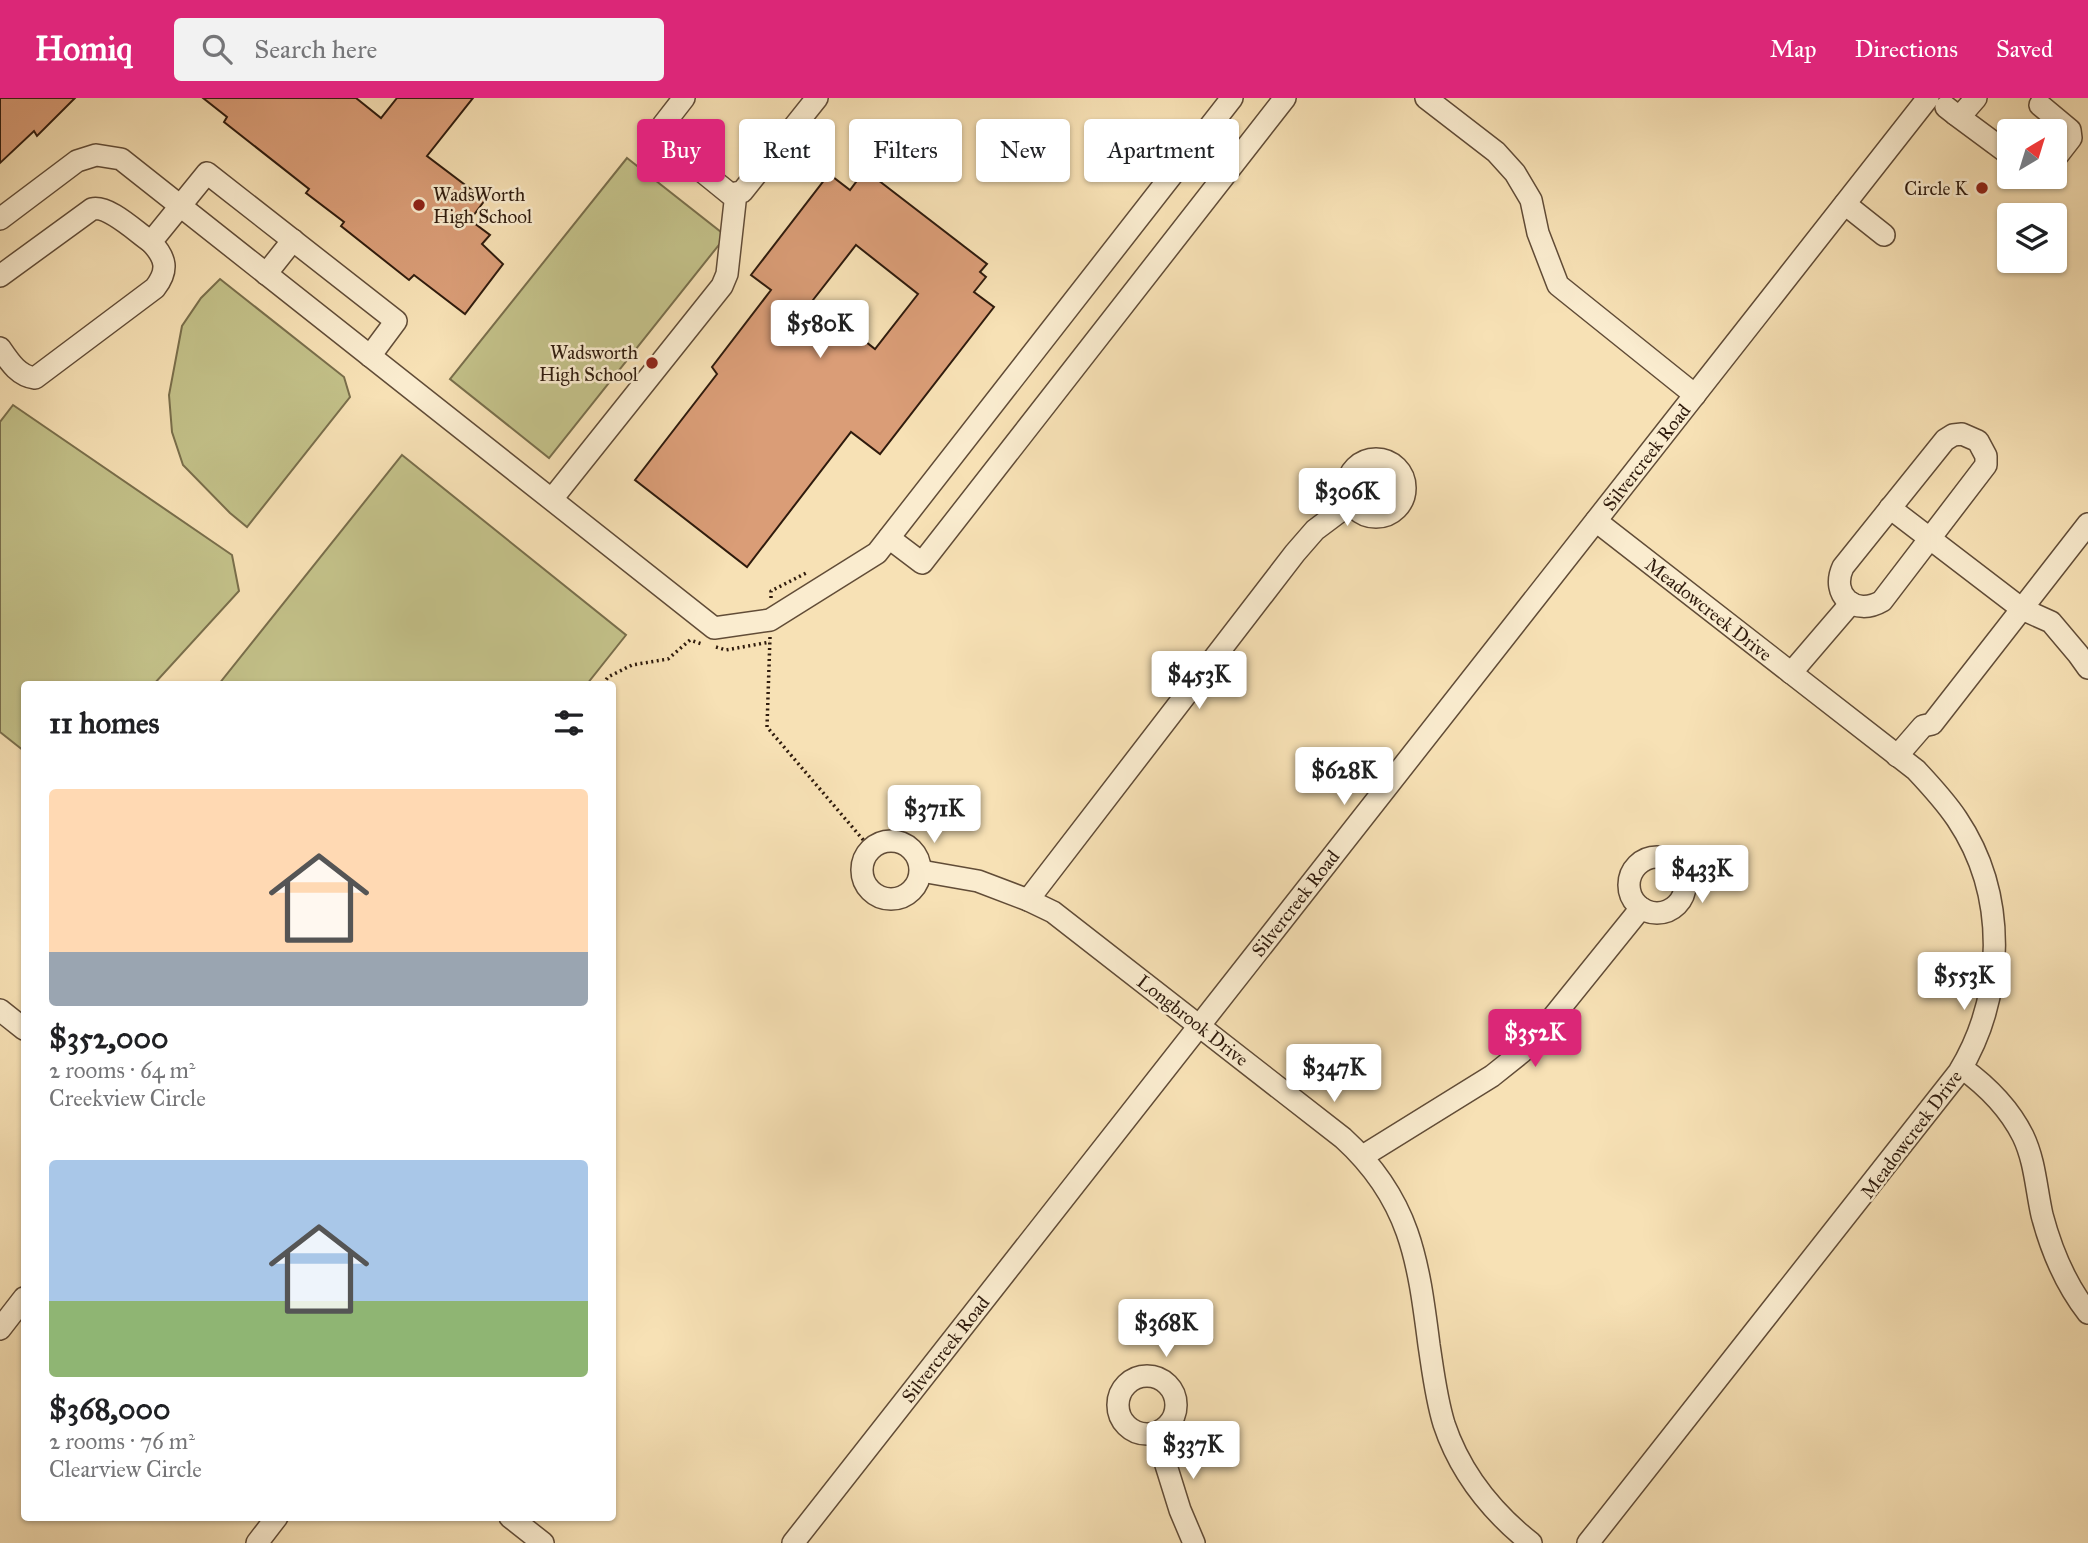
<!DOCTYPE html>
<html lang="en">
<head>
<meta charset="utf-8">
<style>
  body { margin:0; font-family:"IM FELL Great Primer",serif; background:#f2f2f2; color:#202124; height:100vh; display:flex; flex-direction:column; font-size:26px; white-space:nowrap }
  * { box-sizing:border-box; margin:0 }
  p { font-size:23px; color:#757577 }
  .icon { flex:none; width:38px; height:38px; fill:none; stroke:currentColor; stroke-width:2; stroke-linecap:round; stroke-linejoin:round }
  .map { position:relative; flex:1; overflow:hidden }
  .sheet { position:absolute; left:21px; top:583px; width:595px; height:840px; display:flex; flex-direction:column; background:#fff; border-radius:7px; box-shadow:0 2px 5px #0004 }
  .sheet>* { flex:none }
  .guide { position:absolute; left:637px; top:21px; width:665px; height:63px; display:flex; gap:14px }
  .needle { width:46px; rotate:38deg }
  .buttons { position:absolute; left:1997px; top:21px; display:grid; gap:14px }
  .buttons a { display:grid; place-items:center; width:70px; height:70px; border-radius:7px; background:#fff; box-shadow:0 2px 5px #0004; font-size:35px }
  .price { position:absolute; translate:-50% -60px; padding:0 16px; border-radius:7px; background:#fff; color:#222; font-size:23px; line-height:46px; filter:drop-shadow(0 2px 4px #0008) }
  .price::after { content:''; position:absolute; left:50%; top:42px; width:21px; height:16px; margin-left:-10px; background:inherit; clip-path:polygon(0 0,100% 0,50% 100%) }
  .price.current { background:#db2777; color:#fff }
  ul { padding:0; list-style:none }
  li { display:grid; align-content:center; gap:14px; height:371px; padding:0 28px }
  li span { display:grid; place-items:center; height:217px; border-radius:7px; color:#555 }
  li>.icon { margin-inline-start:auto }
  span .icon { width:126px; height:126px; fill:#fffc; stroke-width:1 }
  li b { font-size:30px }
  h2 { display:flex; justify-content:space-between; align-items:center; height:84px; padding:0 28px; font-size:30px }
  .tag { padding:0 24px; border-radius:7px; background:#fff; box-shadow:0 2px 5px #0004; font-size:24px; line-height:63px }
  .tag.current { background:#db2777; color:#fff }
  header { display:flex; align-items:center; gap:42px; box-sizing:border-box; height:98px; padding:0 35px; background:#db2777; color:#fff }
  header strong { font-size:33px }
  nav { display:flex; gap:38px; margin-inline-start:auto; font-size:24px }
  .search { width:490px; height:63px; background:#f2f2f2; display:flex; align-items:center; gap:18px; box-sizing:border-box; padding:0 24px; border-radius:7px; color:#757577; font-size:26px }
  .map>svg:first-child { display:block }
</style>
</head>
<body>
<header>
<strong>Homiq</strong>
<div class="search"><svg class="icon" aria-label="search" viewBox="0 0 24 24"><circle cx="10" cy="10" r="6"/><path d="M15 15l6 6"/></svg>Search here</div>
<nav><a>Map</a><a>Directions</a><a>Saved</a></nav>
</header>
<div class="map">
<svg width="2088" height="1445" viewBox="0 0 2088 1445">
  <rect width="100%" height="100%" fill="#f7e1b5"/>
  <filter id="stains"><feTurbulence type="fractalNoise" baseFrequency=".00286" numOctaves="4"/><feColorMatrix values="0 0 0 0 .2 0 0 0 0 .09 0 0 0 0 .02 0 0 0 .5 -.17"/></filter>
  <radialGradient id="worn" r=".72"><stop offset=".6" stop-color="#630" stop-opacity="0"/><stop offset="1" stop-color="#630" stop-opacity=".3"/></radialGradient>
  <g fill="#c3c189" stroke="#796e4b" stroke-width="2">
    <path d="M 627,60 L 726,138 L 549,360 L 450,281 Z"/>
    <path d="M 220,181 L 344,279 L 350,299 L 247,429 L 230,415 L 183,367 L 172,334 L 169,297 L 182,228 L 201,200 Z"/>
    <path d="M 13,307 L 232,457 L 239,493 L 154,586 L 24,586 L 24,653 L 0,634 L 0,324 Z"/>
    <path d="M 402,357 L 626,537 L 587,586 L 219,586 Z"/>
  </g>
  <g fill="#da9d77" stroke="#2f1b0d" stroke-width="2" fill-rule="evenodd">
    <path d="M 0,0 L 75,0 L 37,38 L 34,33 L 0,65 Z"/>
    <path d="M 203,0 L 356,0 L 381,20 L 397,0 L 473,0 L 427,58 L 485,102 L 470,122 L 490,137 L 482,146 L 503,166 L 465,216 L 414,177 L 409,182 L 341,128 L 344,124 L 306,95 L 309,91 L 224,24 L 227,19 Z"/>
    <path d="M 865,72 L 987,166 L 980,174 L 986,179 L 974,194 L 994,209 L 880,356 L 851,334 L 747,469 L 635,382 L 717,276 L 712,269 L 771,192 L 751,177 L 829,76 L 850,92 ZM 856,147 L 918,196 L 875,251 L 813,202 Z"/>
  </g>
  <g fill="none" stroke-linecap="round" stroke-linejoin="round">
    <g stroke="#614c37" stroke-width="24">
      <g id="minor">
        <path d="M 684,0 L 663,27 L 661,40 L 730,96 L 742,94 L 817,0"/>
        <path d="M 1426,0 L 1496,54 L 1515,75 L 1531,102 L 1538,135 L 1558,187 L 1695,297"/>
        <path d="M 2040,7 L 2070,32 L 2071,40 L 2054,62"/>
        <path d="M 1946,9 L 1955,16 L 1963,15 L 1976,0"/>
        <path d="M 1955,16 L 2009,56"/>
        <path d="M 2039,79 L 2042,79"/>
        <path d="M 1845,106 L 1884,137"/>
        <path d="M 0,121 L 77,63 L 96,57 L 121,61 L 714,530 L 770,522 L 877,455 L 1232,0"/>
        <path d="M 266,176 L 293,142"/>
        <path d="M 0,178 L 92,111 C 109,107 136,134 151,144"/>
        <path d="M 0,250 C 9,263 18,278 35,280 L 155,190 C 169,172 166,160 151,144 L 207,75 L 396,223 L 370,258"/>
        <path d="M 1962,336 L 1978,343 L 1986,358 L 1986,367 L 1882,503 C 1855,519 1830,497 1843,469 L 1945,342 L 1953,337 Z"/>
        <circle cx="1376" cy="390" r="29"/>
        <path d="M 552,401 L 722,188 L 727,176 L 736,95"/>
        <path d="M 1890,410 L 2022,511 L 2051,524 L 2078,556 L 2088,570"/>
        <path d="M 889,440 L 922,465 L 1285,0"/>
        <path d="M 1791,575 L 1851,505"/>
        <path d="M 1897,658 L 1923,628 L 1932,626 L 2088,426"/>
        <circle cx="891" cy="772" r="29"/>
        <circle cx="1657" cy="787" r="28"/>
        <path d="M 921,773 L 978,783 L 1028,802 L 1053,814 L 1343,1040 C 1410,1101 1418,1161 1429,1247 C 1433,1273 1436,1300 1444,1326 C 1460,1374 1492,1414 1531,1445"/>
        <path d="M 1028,802 L 1295,455 L 1315,432 L 1351,405"/>
        <path d="M 0,912 L 24,931"/>
        <path d="M 1962,970 C 1987,988 2009,1010 2023,1038 C 2035,1063 2036,1090 2042,1117 C 2051,1151 2066,1187 2088,1215"/>
        <path d="M 1363,1058 L 1492,978 L 1522,954 L 1545,929 L 1641,810"/>
        <path d="M 0,1231 L 24,1200"/>
        <circle cx="1147" cy="1307" r="29"/>
        <path d="M 1156,1335 L 1180,1412 L 1194,1445"/>
        <path d="M 510,1419 L 543,1445"/>
        <path d="M 257,1445 L 277,1419"/>
        <path d="M 793,1445 L 1928,0"/>
        <path d="M 1588,1445 L 1959,974 C 2005,898 2008,797 1957,721 C 1945,703 1931,688 1916,672 L 1596,423"/>
      </g>
    </g>
    <g stroke="#2f1b0d" stroke-width="3.5" stroke-dasharray="2 3.5" stroke-linecap="butt">
      <path d="M 771,500 L 771,493 L 808,474"/>
      <path d="M 770,539 L 767,629 L 871,751"/>
      <path d="M 716,549 L 726,552 L 770,544"/>
      <path d="M 603,586 L 608,579 L 632,567 L 668,561 L 690,542 L 702,546"/>
    </g>
    <use href="#minor" stroke="#faeccf" stroke-width="21"/>
  </g>
  <g fill="#8f2418" stroke="#faeccf" stroke-width="2.5">
    <circle cx="1982" cy="90" r="7"/>
    <circle cx="419" cy="107" r="7"/>
    <circle cx="652" cy="265" r="7"/>
  </g>
  <g text-anchor="middle" stroke-width="5" stroke-linejoin="round" paint-order="stroke">
    <g font-size="19" fill="#2f1b0d" stroke="#faeccf" text-anchor="end">
      <text x="1968" y="97">Circle K</text>
      <text x="433" y="103" text-anchor="start">WadsWorth<tspan x="433" dy="22">High School</tspan></text>
      <text x="638" y="261">Wadsworth<tspan x="638" dy="22">High School</tspan></text>
    </g>
    <g font-size="19" fill="#2f1b0d" stroke="#faeccf">
      <text transform="translate(1646 359) rotate(-52)" y="7">Silvercreek Road</text>
      <text transform="translate(1709 511) rotate(38)" y="7">Meadowcreek Drive</text>
      <text transform="translate(1295 805) rotate(-52)" y="7">Silvercreek Road</text>
      <text transform="translate(1193 922) rotate(38)" y="7">Longbrook Drive</text>
      <text transform="translate(1911 1036) rotate(-53)" y="7">Meadowcreek Drive</text>
      <text transform="translate(945 1251) rotate(-52)" y="7">Silvercreek Road</text>
    </g>
  </g>
  <rect width="100%" height="100%" filter="url(#stains)"/>
  <rect width="100%" height="100%" fill="url(#worn)"/>
</svg>
<div class="buttons">
<a><svg class="needle" viewBox="-14 -14 28 28"><path d="M0-13l5 13h-10z" fill="#e53935"/><path d="M0 13l5-13h-10z" fill="#757577"/></svg></a>
<a><svg class="icon" aria-label="layers" viewBox="0 0 24 24"><path d="M12 4l9 5-9 5-9-5zM3 14l9 5 9-5"/></svg></a>
</div>
<b class="price" style="left:820px;top:262px">$580K</b>
<b class="price" style="left:1347px;top:430px">$306K</b>
<b class="price" style="left:1199px;top:613px">$453K</b>
<b class="price" style="left:1344px;top:709px">$628K</b>
<b class="price" style="left:934px;top:747px">$371K</b>
<b class="price" style="left:1702px;top:807px">$433K</b>
<b class="price" style="left:1964px;top:914px">$553K</b>
<b class="price current" style="left:1535px;top:971px">$352K</b>
<b class="price" style="left:1334px;top:1006px">$347K</b>
<b class="price" style="left:1166px;top:1261px">$368K</b>
<b class="price" style="left:1193px;top:1383px">$337K</b>
<div class="guide">
<a class="tag current">Buy</a>
<a class="tag">Rent</a>
<a class="tag">Filters</a>
<a class="tag">New</a>
<a class="tag">Apartment</a>
</div>
<section class="sheet">
<h2>11 homes<svg class="icon" aria-label="filters" viewBox="0 0 24 24"><path d="M4 7h16M4 17h16"/><circle cx="9" cy="7" r="2"/><circle cx="15" cy="17" r="2"/></svg></h2>
<ul>
<li><span style="background:linear-gradient(#ffd9b3 75%,#9aa5b1 0)"><svg class="icon" aria-label="home" viewBox="0 0 24 24"><path d="M3 11l9-7 9 7M6 9v11h12V9"/></svg></span><div><b>$352,000</b><p>2 rooms · 64 m²</p><p>Creekview Circle</p></div></li>
<li><span style="background:linear-gradient(#a9c7e8 65%,#8fb573 0)"><svg class="icon" aria-label="home" viewBox="0 0 24 24"><path d="M3 11l9-7 9 7M6 9v11h12V9"/></svg></span><div><b>$368,000</b><p>2 rooms · 76 m²</p><p>Clearview Circle</p></div></li>
</ul>
</section>
</div>
</body>
</html>
